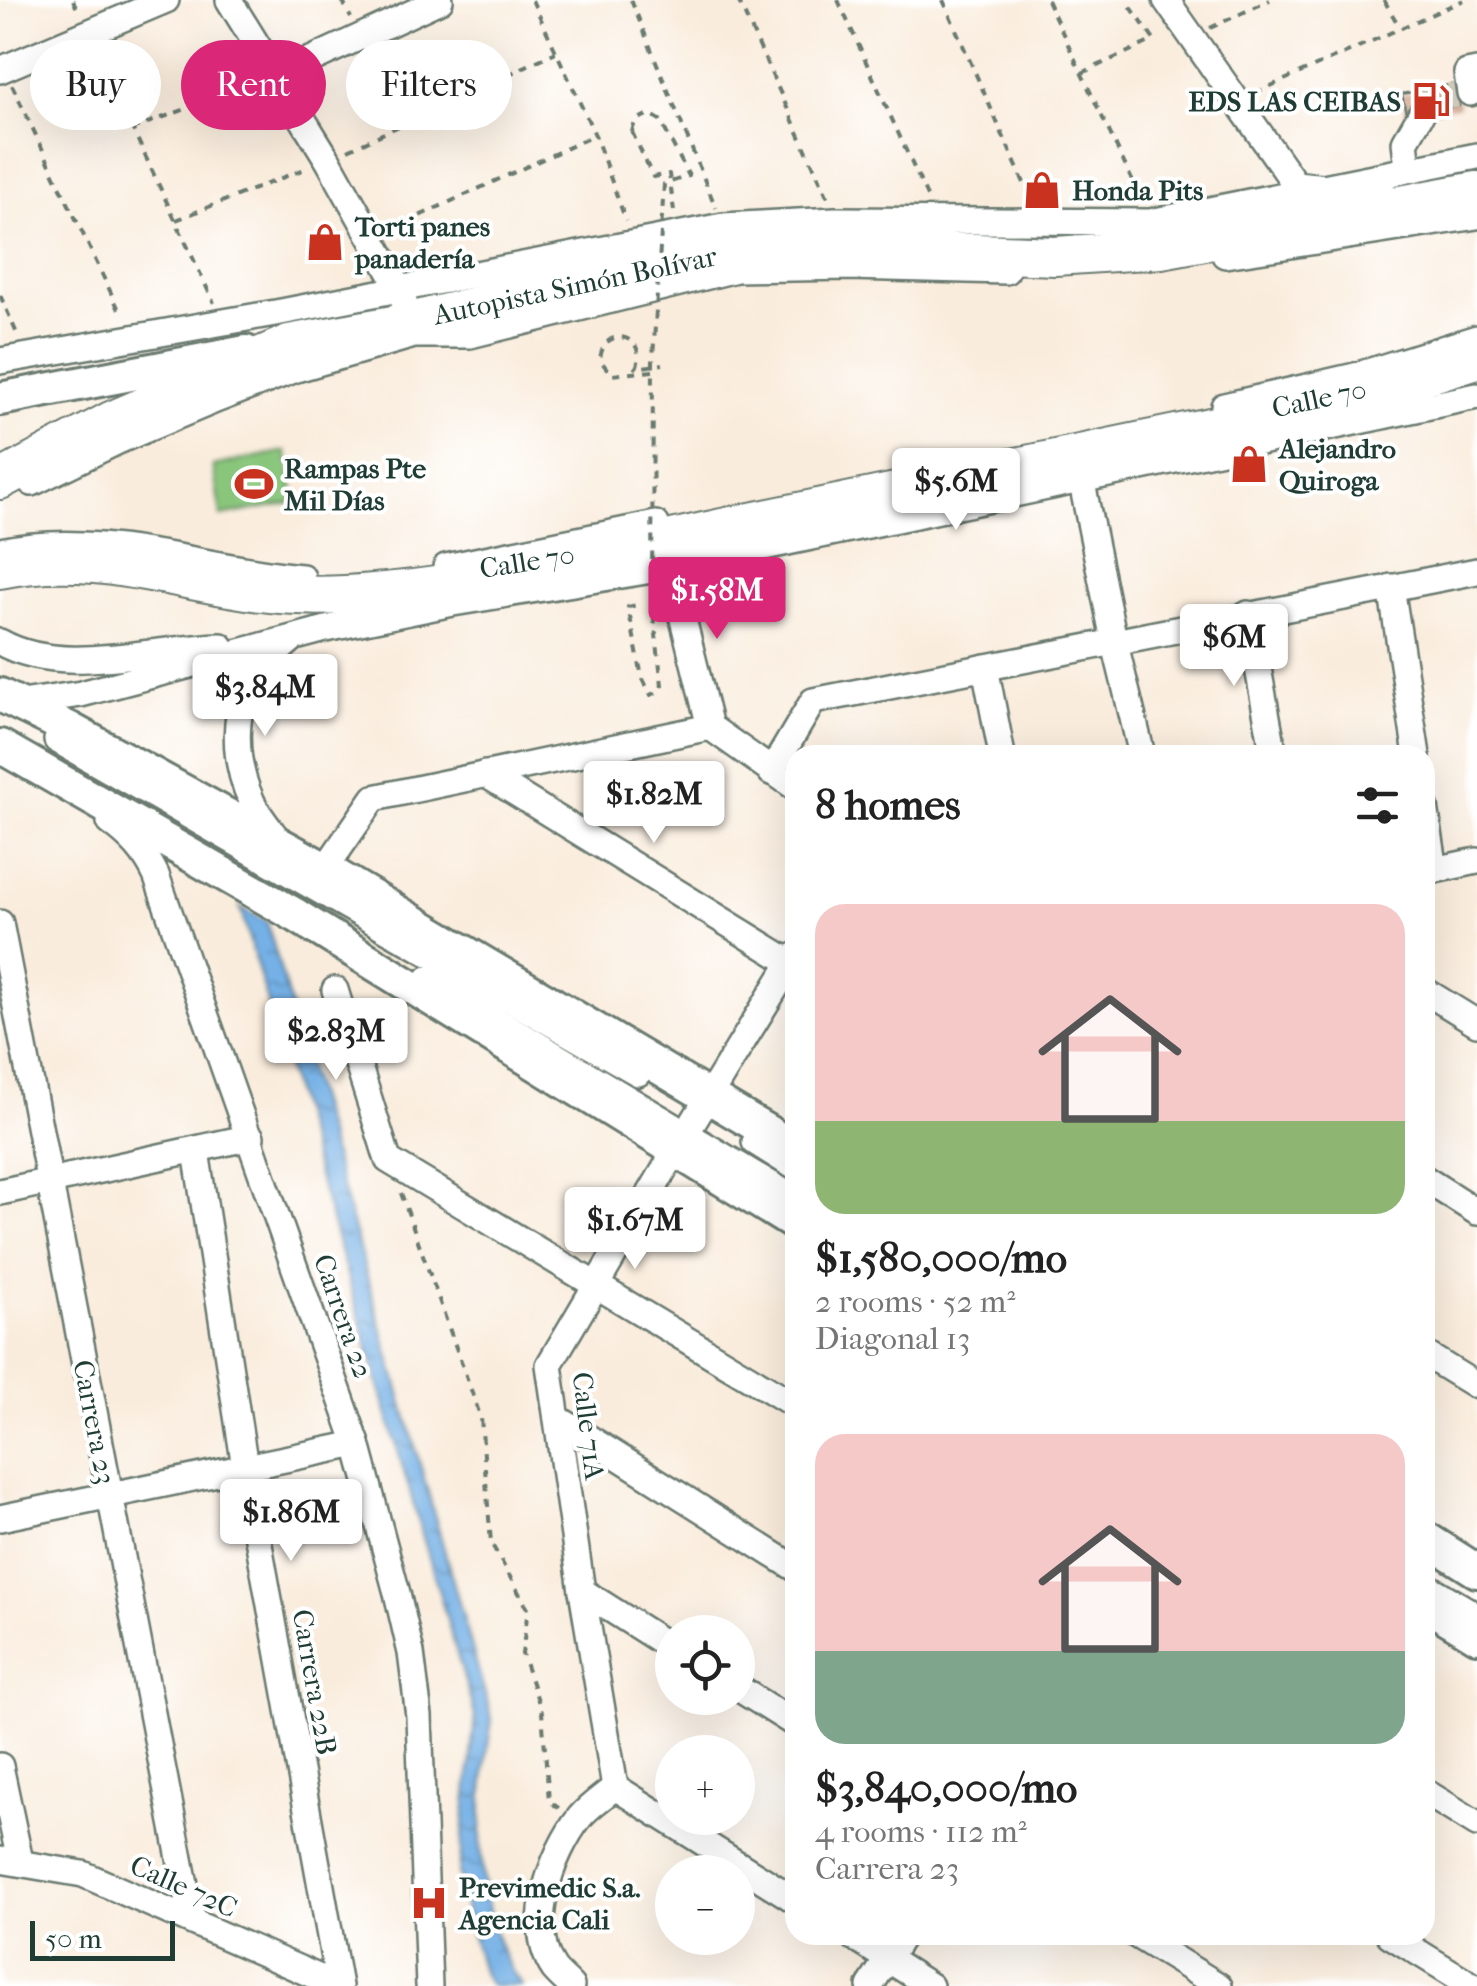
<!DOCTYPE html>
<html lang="en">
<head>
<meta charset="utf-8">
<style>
  body { margin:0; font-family:"IM FELL French Canon",serif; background:#f6f6f6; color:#222; height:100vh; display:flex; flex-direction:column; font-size:38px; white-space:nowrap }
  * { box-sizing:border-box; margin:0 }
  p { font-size:32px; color:#767676 }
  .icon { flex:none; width:55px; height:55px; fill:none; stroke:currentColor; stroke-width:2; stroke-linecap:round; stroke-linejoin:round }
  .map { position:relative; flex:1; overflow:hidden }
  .details { position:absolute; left:785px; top:745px; width:650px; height:1200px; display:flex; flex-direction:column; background:#fff; border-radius:30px; box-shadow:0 10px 40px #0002 }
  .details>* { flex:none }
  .banner { position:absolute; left:30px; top:40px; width:605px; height:90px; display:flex; gap:20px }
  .tools { position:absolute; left:655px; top:1615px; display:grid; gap:20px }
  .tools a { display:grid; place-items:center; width:100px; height:100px; border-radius:50%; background:#fff; box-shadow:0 10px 40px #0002; font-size:50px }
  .scale { position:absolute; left:30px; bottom:25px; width:145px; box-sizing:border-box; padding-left:10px; border:5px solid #1f3d34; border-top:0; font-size:28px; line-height:35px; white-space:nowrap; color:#1f3d34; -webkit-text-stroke:8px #fff; paint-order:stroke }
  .price { position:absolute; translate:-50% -85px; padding:0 22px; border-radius:10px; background:#fff; color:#222; font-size:32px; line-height:65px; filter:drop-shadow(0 2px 5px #0008) }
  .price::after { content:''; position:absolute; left:50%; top:60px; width:30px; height:22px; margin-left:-15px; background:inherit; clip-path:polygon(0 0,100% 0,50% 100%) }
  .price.active { background:#db2777; color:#fff }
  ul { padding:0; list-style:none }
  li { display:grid; align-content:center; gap:20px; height:530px; padding:0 30px }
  li span { display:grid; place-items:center; height:310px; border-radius:30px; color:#555 }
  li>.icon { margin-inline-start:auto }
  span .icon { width:180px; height:180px; fill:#fffc; stroke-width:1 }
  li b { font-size:42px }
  h2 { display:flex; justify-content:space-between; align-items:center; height:120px; padding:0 30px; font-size:42px }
  .chip { padding:0 35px; border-radius:45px; background:#fff; box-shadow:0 10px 40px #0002; font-size:35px; line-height:90px }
  .chip.active { background:#db2777; color:#fff }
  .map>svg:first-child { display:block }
</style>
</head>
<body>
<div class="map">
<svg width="1477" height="1986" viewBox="0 0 1477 1986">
  <defs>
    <pattern id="water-ripples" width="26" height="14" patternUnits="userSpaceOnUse" patternTransform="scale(2.5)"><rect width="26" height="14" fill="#75b0e6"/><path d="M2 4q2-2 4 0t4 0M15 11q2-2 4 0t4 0" fill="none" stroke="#5f90bb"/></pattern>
    <pattern id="building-hatch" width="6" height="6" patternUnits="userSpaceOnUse" patternTransform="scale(2.5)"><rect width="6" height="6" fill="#d49b80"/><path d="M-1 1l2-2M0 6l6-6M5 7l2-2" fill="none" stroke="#ab806a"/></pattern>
  </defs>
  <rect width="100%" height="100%" fill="#fff"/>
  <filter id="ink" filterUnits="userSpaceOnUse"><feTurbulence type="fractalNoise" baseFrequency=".01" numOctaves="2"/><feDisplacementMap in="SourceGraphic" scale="20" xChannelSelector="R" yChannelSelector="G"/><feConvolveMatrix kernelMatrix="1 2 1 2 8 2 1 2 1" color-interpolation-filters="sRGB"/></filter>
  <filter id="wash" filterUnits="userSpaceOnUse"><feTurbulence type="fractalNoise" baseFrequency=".0048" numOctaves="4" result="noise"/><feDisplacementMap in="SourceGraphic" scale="40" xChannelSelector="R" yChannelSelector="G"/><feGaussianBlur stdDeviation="2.25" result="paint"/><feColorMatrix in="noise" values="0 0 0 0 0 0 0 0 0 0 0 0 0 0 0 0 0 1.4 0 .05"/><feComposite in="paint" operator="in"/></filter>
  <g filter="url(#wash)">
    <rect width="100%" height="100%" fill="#f9ecdc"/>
    <path fill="#89c67c" stroke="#548258" stroke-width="2.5" d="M 286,451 L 296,502 L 221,516 L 213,466 Z"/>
    <path fill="url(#water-ripples)" stroke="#4a768d" stroke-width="2.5" d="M 240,907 L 267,922 L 492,1719 C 478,1804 468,1913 522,1986 L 491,1986 L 483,1975 L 468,1922 L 459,1873 L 475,1716 Z"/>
    <g id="blocks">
      <path fill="url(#building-hatch)" d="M 1454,84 L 1459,106 L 1407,117 L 1402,94 Z"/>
    </g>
  </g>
  <g filter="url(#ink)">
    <use href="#blocks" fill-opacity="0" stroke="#6b7a6f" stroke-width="2.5"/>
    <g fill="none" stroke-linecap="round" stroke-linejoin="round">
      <path stroke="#cdc9ba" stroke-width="25" stroke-dasharray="25 12" stroke-linecap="butt" d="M 1421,114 L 1428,100 L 1457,95"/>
      <g stroke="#6b7a6f" stroke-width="30">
        <g id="minor">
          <path d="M 229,0 L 328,160 L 400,289 L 404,302"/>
          <path d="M 1166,0 L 1300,191"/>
          <path d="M 0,70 L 166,0"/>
          <path d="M 276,76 L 440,0"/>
          <path d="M 1470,93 L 1467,73 L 1477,71"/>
          <path d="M 1408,167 L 1405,142 L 1421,114"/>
          <path d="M 1225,255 L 1477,216"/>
          <path d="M 0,361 L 281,312 L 723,226 L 835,220 L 1150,222 L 1477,156"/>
          <path d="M 1224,406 L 1355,376 L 1477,338"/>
          <path d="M 1081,478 L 1114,640 L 1142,755"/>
          <path d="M 32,483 L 118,441 L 218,399 L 296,369 L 414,335 L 470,335 L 736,269 L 849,267 L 1006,271"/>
          <path d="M 0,551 C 102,529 200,568 302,577"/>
          <path d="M 446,567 L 656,524"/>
          <path d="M 670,567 L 710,727"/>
          <path d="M 1391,587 L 1417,755"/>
          <path d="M 1248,614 L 1274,755"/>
          <path d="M 0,642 C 61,677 152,648 221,646"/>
          <path d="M 985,667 L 1002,755"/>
          <path d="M 15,704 L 81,694 L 326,629 L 453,603 L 670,567 L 1477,396"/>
          <path d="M 710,727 L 795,787"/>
          <path d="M 57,740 L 638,1073"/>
          <path d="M 771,772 L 813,701 L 1477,571"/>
          <path d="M 485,774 L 795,965"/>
          <path d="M 1425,806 L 1435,870"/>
          <path d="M 110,822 C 131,837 145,852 156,875 L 357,1444 L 397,1593 L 411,1653 L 419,1716 L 429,1986"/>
          <path d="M 279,841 C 270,829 259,816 252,802 C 233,761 229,704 261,667 C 270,657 281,649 291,640"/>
          <path d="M 325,869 L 374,798 L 710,727"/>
          <path d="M 1425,872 L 1477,861"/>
          <path d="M 0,923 L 192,1921"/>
          <path d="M 428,979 L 795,1199"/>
          <path d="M 335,990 L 388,1160 L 795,1405"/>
          <path d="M 1425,991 L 1477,1023"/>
          <path d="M 755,1142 L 795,1167"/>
          <path d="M 196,1151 L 245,1467 L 339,1986"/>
          <path d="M 1425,1179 L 1477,1212"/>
          <path d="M 0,1192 L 251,1137"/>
          <path d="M 1425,1354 L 1477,1386"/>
          <path d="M 557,1418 L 795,1568"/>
          <path d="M 0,1518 L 357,1444"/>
          <path d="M 1425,1585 L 1477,1616"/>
          <path d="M 582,1591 L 672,1648"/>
          <path d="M 738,1688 L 795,1724"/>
          <path d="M 0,1766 L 20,1861"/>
          <path d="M 615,1787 L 582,1591 L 549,1365 L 670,1160 L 795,956"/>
          <path d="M 615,1787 L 795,1900"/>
          <path d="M 1425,1792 L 1477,1824"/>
          <path d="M 0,1860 L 83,1874 L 338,1986"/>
          <path d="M 850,1935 L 930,1986"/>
          <path d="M 1136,1935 L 1219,1986"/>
          <path d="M 1390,1935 L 1473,1986"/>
          <path d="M 571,1986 C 566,1981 559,1975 554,1969 C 525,1927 551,1854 580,1817 C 589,1806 603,1797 615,1787"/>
          <path d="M 870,1986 L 903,1935"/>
        </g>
      </g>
      <g stroke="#6b7a6f" stroke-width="38">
        <g id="major">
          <path d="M 0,399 L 246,352"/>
          <path d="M 0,695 L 70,729 L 325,869 L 795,1148"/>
          <path d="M 0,746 L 297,916 L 795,1224"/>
          <path d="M 1425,1538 L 1477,1571"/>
          <path d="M 1425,1604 L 1477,1636"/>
        </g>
      </g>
      <g stroke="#6b7a6f" stroke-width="42">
        <g id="highway">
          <path d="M 1300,191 L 1380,199"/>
          <path d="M 0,480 L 111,421 L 289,344 L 410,322 L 642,265 L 731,251 L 844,248 L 1055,256 L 1161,249 L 1477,191"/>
          <path d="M 0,569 C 96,549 175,582 269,593 C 303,597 340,596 374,593 C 495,583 613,551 731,526 C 940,483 1150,440 1360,396 L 1477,359"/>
        </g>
      </g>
      <g stroke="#6b7a6f" stroke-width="4" stroke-dasharray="8 8" stroke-linecap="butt">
        <path d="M 73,0 L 79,13"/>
        <path d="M 342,0 L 351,18"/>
        <path d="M 532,0 L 595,135 L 626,221"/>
        <path d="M 631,0 L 716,208"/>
        <path d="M 738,0 L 829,200"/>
        <path d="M 838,0 L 929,201"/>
        <path d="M 943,0 L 1032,201"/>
        <path d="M 1047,0 L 1141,199"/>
        <path d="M 1384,0 L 1400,28"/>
        <path d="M 1210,28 L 1270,0"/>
        <path d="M 97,53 L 214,303"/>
        <path d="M 1082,73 L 1154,40 L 1126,0"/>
        <path d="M 12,85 L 122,316"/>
        <path d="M 1255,93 L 1464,0"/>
        <path d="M 131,129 L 257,83"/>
        <path d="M 632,132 L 653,177 L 669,174 L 674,211"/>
        <path d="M 348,150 L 556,52"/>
        <path d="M 176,220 L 307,168"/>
        <path d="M 391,229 L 595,135"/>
        <path d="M 0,295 L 18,336"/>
        <path d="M 653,371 L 612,375 L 600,360 C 603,322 650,336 636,368 L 663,364"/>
        <path d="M 401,1193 L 481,1418 L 491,1543 L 528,1609 L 522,1654 L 542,1712 L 549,1801 L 560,1809"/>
      </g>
      <use href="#minor" stroke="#fff" stroke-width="25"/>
      <use href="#major" stroke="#fff" stroke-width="32"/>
      <use href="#highway" stroke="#fff" stroke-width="38"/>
      <path stroke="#6b7a6f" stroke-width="4" stroke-dasharray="8 8" stroke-linecap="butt" d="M 632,132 C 634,121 639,118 650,114 L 660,120 L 689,176 L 664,184 L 653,358 L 652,601 L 662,685 L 658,692 L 651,695 L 642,677 L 628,607 L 637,605"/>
    </g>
  </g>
  <defs>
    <g id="fuel-bare" transform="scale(3)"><path d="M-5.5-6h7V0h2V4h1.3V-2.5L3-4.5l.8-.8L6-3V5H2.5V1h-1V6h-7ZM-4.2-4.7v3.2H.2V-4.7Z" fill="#c8321e" stroke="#fff" stroke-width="2.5" paint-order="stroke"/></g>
    <g id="shop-bare" transform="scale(3)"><path d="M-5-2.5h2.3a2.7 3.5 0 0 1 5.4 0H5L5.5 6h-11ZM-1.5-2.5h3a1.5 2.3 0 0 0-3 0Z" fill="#c8321e" stroke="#fff" stroke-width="2.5" paint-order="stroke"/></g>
    <g id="stadium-bare" transform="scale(3)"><path d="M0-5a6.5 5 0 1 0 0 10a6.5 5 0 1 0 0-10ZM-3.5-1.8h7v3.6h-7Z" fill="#c8321e" stroke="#fff" stroke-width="2.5" paint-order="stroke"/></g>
    <g id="hospital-bare" transform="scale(3)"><path d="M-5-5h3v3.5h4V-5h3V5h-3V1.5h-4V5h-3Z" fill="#c8321e" stroke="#fff" stroke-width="2.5" paint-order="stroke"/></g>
  </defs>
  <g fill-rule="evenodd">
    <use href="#fuel-bare" x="1431" y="101"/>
    <use href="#shop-bare" x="1042" y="190"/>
    <use href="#shop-bare" x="325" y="242"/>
    <use href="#shop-bare" x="1249" y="464"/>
    <use href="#stadium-bare" x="254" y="484"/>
    <use href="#hospital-bare" x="429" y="1903"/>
  </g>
  <g text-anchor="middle" stroke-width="8" stroke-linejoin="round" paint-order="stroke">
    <g font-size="28" font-weight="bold" fill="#1f3d34" stroke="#fff" text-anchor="start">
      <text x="1401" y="111" text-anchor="end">EDS LAS CEIBAS</text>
      <text x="1072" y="200">Honda Pits</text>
      <text x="355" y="236">Torti panes<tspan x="355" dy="32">panadería</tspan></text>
      <text x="1279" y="458">Alejandro<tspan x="1279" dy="32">Quiroga</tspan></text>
      <text x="284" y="478">Rampas Pte<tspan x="284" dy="32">Mil Días</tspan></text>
      <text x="459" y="1897">Previmedic S.a.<tspan x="459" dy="32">Agencia Cali</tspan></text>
    </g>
    <g font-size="28" fill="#1f3d34" stroke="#fff">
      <text transform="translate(575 285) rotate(-12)" y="10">Autopista Simón Bolívar</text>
      <text transform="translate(1319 398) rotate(-12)" y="10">Calle 70</text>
      <text transform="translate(527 561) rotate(-9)" y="10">Calle 70</text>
      <text transform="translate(344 1316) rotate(71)" y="10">Carrera 22</text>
      <text transform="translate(95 1422) rotate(79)" y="10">Carrera 23</text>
      <text transform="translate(589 1426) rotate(83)" y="10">Calle 71A</text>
      <text transform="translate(315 1682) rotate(80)" y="10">Carrera 22B</text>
      <text transform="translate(184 1886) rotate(24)" y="10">Calle 72C</text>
    </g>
  </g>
</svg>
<div class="tools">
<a><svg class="icon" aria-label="locate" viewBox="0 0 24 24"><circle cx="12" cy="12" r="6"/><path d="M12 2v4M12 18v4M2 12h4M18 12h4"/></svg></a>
<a>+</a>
<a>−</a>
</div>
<div class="scale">50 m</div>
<b class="price" style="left:956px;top:533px">$5.6M</b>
<b class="price active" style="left:717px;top:642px">$1.58M</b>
<b class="price" style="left:1234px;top:689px">$6M</b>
<b class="price" style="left:265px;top:739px">$3.84M</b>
<b class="price" style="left:654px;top:846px">$1.82M</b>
<b class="price" style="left:336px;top:1083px">$2.83M</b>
<b class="price" style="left:635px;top:1272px">$1.67M</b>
<b class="price" style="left:291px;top:1564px">$1.86M</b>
<div class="banner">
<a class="chip">Buy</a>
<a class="chip active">Rent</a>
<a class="chip">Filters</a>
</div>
<section class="details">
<h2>8 homes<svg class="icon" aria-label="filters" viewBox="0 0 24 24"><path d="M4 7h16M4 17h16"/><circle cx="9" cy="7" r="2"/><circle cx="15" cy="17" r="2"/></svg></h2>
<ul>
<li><span style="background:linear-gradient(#f6c9c9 70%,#8fb573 0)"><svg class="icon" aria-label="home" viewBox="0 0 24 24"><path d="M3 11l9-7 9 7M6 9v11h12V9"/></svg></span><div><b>$1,580,000/mo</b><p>2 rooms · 52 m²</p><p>Diagonal 13</p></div></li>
<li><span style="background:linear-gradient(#f6c9c9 70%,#7fa58c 0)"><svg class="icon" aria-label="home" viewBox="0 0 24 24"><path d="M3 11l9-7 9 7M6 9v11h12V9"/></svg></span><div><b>$3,840,000/mo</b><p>4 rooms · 112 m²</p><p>Carrera 23</p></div></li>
</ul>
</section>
</div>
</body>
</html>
